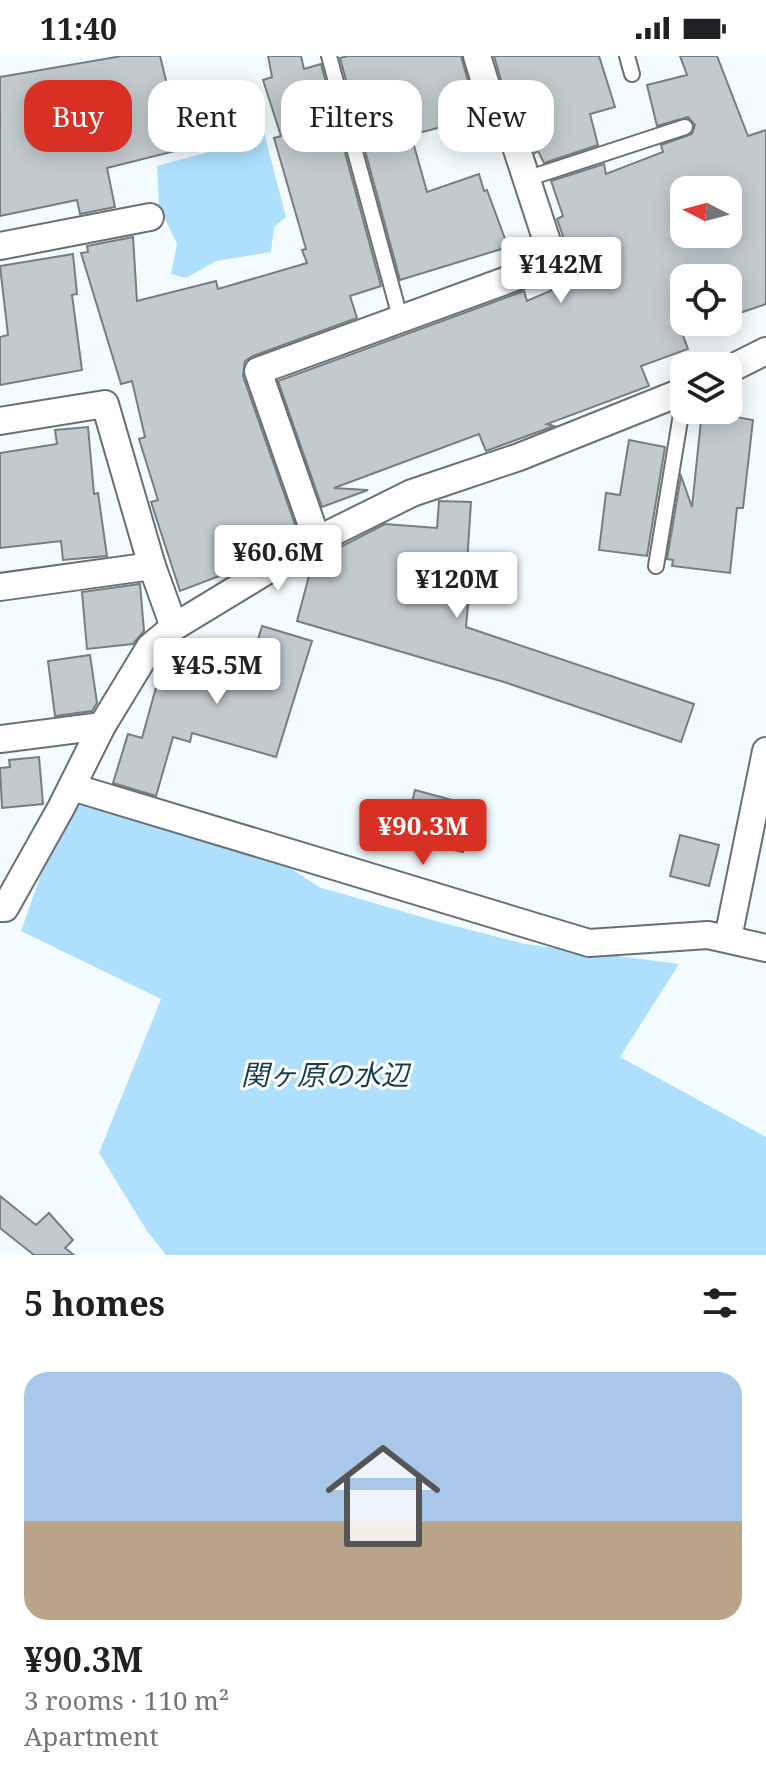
<!DOCTYPE html>
<html lang="en">
<head>
<meta charset="utf-8">
<style>
  body { margin:0; font-family:"Noto Serif","Noto Sans JP",serif; background:#f2f2f2; color:#202124; height:100vh; display:flex; flex-direction:column; font-size:30px; white-space:nowrap }
  * { box-sizing:border-box; margin:0 }
  p { font-size:26px; color:#757577 }
  .icon { flex:none; width:44px; height:44px; fill:none; stroke:currentColor; stroke-width:2; stroke-linecap:round; stroke-linejoin:round }
  .map { position:relative; height:1199px; overflow:hidden }
  .drawer { display:flex; flex-direction:column; background:#fff; flex:1 }
  .drawer>* { flex:none }
  .banner { position:absolute; left:24px; top:24px; width:718px; height:72px; display:flex; gap:16px }
  .needle { width:52px; rotate:276deg }
  .buttons { position:absolute; left:670px; top:120px; display:grid; gap:16px }
  .buttons a { display:grid; place-items:center; width:72px; height:72px; border-radius:16px; background:#fff; box-shadow:0 4px 20px #0003; font-size:40px }
  .price { position:absolute; translate:-50% -68px; padding:0 18px; border-radius:8px; background:#fff; color:#222; font-size:26px; line-height:52px; filter:drop-shadow(0 2px 4px #0008) }
  .price::after { content:''; position:absolute; left:50%; top:48px; width:24px; height:18px; margin-left:-12px; background:inherit; clip-path:polygon(0 0,100% 0,50% 100%) }
  .price.on { background:#d93025; color:#fff }
  ul { padding:0; list-style:none }
  li { display:grid; align-content:center; gap:16px; height:424px; padding:0 24px }
  li+li { border-top:2px solid #e0e0e0 }
  li span { display:grid; place-items:center; height:248px; border-radius:24px; color:#555 }
  li>.icon { margin-inline-start:auto }
  span .icon { width:144px; height:144px; fill:#fffc; stroke-width:1 }
  li b { font-size:34px }
  h2 { display:flex; justify-content:space-between; align-items:center; height:96px; padding:0 24px; font-size:34px }
  .tag { padding:0 28px; border-radius:24px; background:#fff; box-shadow:0 4px 20px #0003; font-size:28px; line-height:72px }
  .tag.on { background:#d93025; color:#fff }
  .status { display:flex; justify-content:space-between; align-items:center; height:56px; padding:0 40px; background:#fff; direction:ltr }
  .status svg { height:22px; fill:currentColor }
  .map>svg:first-child { display:block }
</style>
</head>
<body>
<div class="status"><b>11:40</b><svg viewBox="0 0 49 12"><path d="M0 12V9h3v3zM5 12V6h3v6zM10 12V3h3v9zM15 12V0h3v12zM26 1h20v11H26zM47 4h2v5h-2z"/></svg></div>
<div class="map">
<svg width="766" height="1199" viewBox="0 0 766 1199">
  <rect width="100%" height="100%" fill="#f4fbff"/>
  <g fill="#aee0fd">
    <path d="M 255,42 L 286,161 L 274,171 L 271,196 L 216,205 L 186,222 L 171,218 L 177,188 L 159,150 L 157,110 L 231,90 L 228,49 Z"/>
    <path d="M 72,731 L 248,784 L 319,831 L 432,864 L 525,888 L 679,908 L 620,1001 L 766,1081 L 766,1199 L 166,1199 L 147,1175 L 99,1097 L 161,943 L 21,875 Z"/>
  </g>
  <g fill="#c3cace" stroke="#777d80" stroke-width="2" fill-rule="evenodd">
    <path d="M 122,0 L 160,0 L 183,93 L 107,112 L 115,151 L 80,158 L 77,144 L 0,160 L 0,21 Z"/>
    <path d="M 268,0 L 301,0 L 304,13 L 321,8 L 381,230 L 350,240 L 357,262 L 253,300 L 245,305 L 243,320 L 298,477 L 242,498 L 244,504 L 228,510 L 230,516 L 180,535 L 151,446 L 158,444 L 139,383 L 145,381 L 132,325 L 121,328 L 81,197 L 88,196 L 87,190 L 133,181 L 137,245 L 216,225 L 218,233 L 307,207 L 302,194 L 306,193 L 274,82 L 281,80 L 263,24 L 272,21 Z"/>
    <path d="M 348,0 L 461,0 L 472,39 L 455,41 L 458,56 L 447,59 L 449,69 L 411,79 L 427,136 L 479,118 L 484,135 L 487,134 L 508,191 L 400,224 L 340,2 Z"/>
    <path d="M 494,0 L 599,0 L 615,51 L 590,58 L 598,89 L 544,107 L 538,95 L 535,97 L 512,34 L 506,35 L 503,31 Z"/>
    <path d="M 680,0 L 717,0 L 748,80 L 766,74 L 766,248 L 728,261 L 728,222 L 684,222 L 684,266 L 715,266 L 682,277 L 688,293 L 641,310 L 649,330 L 547,368 L 554,370 L 486,395 L 479,378 L 334,432 L 368,434 L 322,451 L 278,325 L 524,235 L 527,245 L 578,223 L 557,163 L 563,160 L 551,125 L 604,108 L 606,118 L 663,96 L 661,89 L 692,78 L 695,69 L 688,61 L 657,70 L 647,29 L 687,19 ZM 684,134 L 728,134 L 728,178 L 684,178 Z"/>
    <path d="M 73,198 L 77,238 L 72,239 L 82,314 L 0,329 L 0,281 L 8,279 L 0,210 Z"/>
    <path d="M 702,355 L 753,364 L 743,452 L 737,452 L 730,517 L 672,510 L 673,504 L 667,503 L 681,420 L 692,451 Z"/>
    <path d="M 88,371 L 94,438 L 98,437 L 107,500 L 63,504 L 61,485 L 0,492 L 0,397 L 57,388 L 55,374 Z"/>
    <path d="M 629,384 L 665,391 L 647,500 L 599,494 L 606,437 L 620,439 Z"/>
    <path d="M 439,445 L 471,446 L 465,538 L 469,538 L 466,571 L 694,648 L 681,686 L 504,626 L 297,565 L 313,505 L 385,468 L 437,472 Z"/>
    <path d="M 140,528 L 144,575 L 133,588 L 87,593 L 82,536 Z"/>
    <path d="M 262,570 L 312,585 L 276,701 L 192,677 L 190,686 L 173,681 L 156,740 L 113,727 L 128,678 L 142,682 L 165,599 L 171,594 L 249,614 Z"/>
    <path d="M 90,599 L 97,647 L 92,655 L 55,660 L 48,605 Z"/>
    <path d="M 39,701 L 43,748 L 2,752 L 0,712 L 10,711 L 9,704 Z"/>
    <path d="M 415,734 L 474,750 L 463,796 L 420,786 L 421,781 L 404,777 Z"/>
    <path d="M 680,779 L 719,789 L 709,830 L 670,820 Z"/>
    <path d="M 0,1140 L 36,1169 L 49,1157 L 73,1184 L 65,1192 L 74,1199 L 34,1199 L 0,1172 Z"/>
  </g>
  <g fill="none" stroke-linecap="round" stroke-linejoin="round">
    <g stroke="#6a6f73" stroke-width="18">
      <g id="lane">
        <path d="M 329,0 L 401,265"/>
        <path d="M 627,0 L 632,18"/>
        <path d="M 526,123 L 685,71"/>
        <path d="M 656,510 L 684,340"/>
      </g>
    </g>
    <g stroke="#6a6f73" stroke-width="30">
      <g id="street">
        <path d="M 0,190 L 150,161"/>
        <path d="M 728,314 L 766,295"/>
        <path d="M 0,365 L 105,348 L 152,510 L 174,571"/>
        <path d="M 317,484 L 258,315 L 554,207 L 506,60 L 489,39 L 477,0"/>
        <path d="M 0,531 L 152,510"/>
        <path d="M 0,683 L 102,670"/>
        <path d="M 72,731 L 589,887 L 708,879 L 766,892"/>
        <path d="M 0,852 L 5,852 L 61,752 L 102,670 L 150,591 L 174,571 L 317,484 L 412,437 L 519,401 L 684,335"/>
        <path d="M 728,882 L 766,695"/>
      </g>
    </g>
    <use href="#lane" stroke="#fff" stroke-width="14"/>
    <use href="#street" stroke="#fff" stroke-width="26"/>
  </g>
  <g text-anchor="middle" stroke-width="6" stroke-linejoin="round" paint-order="stroke">
    <g font-size="28" font-style="italic" fill="#173b4e" stroke="#fff">
      <text x="325" y="1029">関ヶ原の水辺</text>
    </g>
  </g>
</svg>
<div class="buttons">
<a><svg class="needle" viewBox="-14 -14 28 28"><path d="M0-13l5 13h-10z" fill="#e53935"/><path d="M0 13l5-13h-10z" fill="#757577"/></svg></a>
<a><svg class="icon" aria-label="locate" viewBox="0 0 24 24"><circle cx="12" cy="12" r="6"/><path d="M12 2v4M12 18v4M2 12h4M18 12h4"/></svg></a>
<a><svg class="icon" aria-label="layers" viewBox="0 0 24 24"><path d="M12 4l9 5-9 5-9-5zM3 14l9 5 9-5"/></svg></a>
</div>
<b class="price" style="left:561px;top:249px">¥142M</b>
<b class="price" style="left:278px;top:537px">¥60.6M</b>
<b class="price" style="left:457px;top:564px">¥120M</b>
<b class="price" style="left:217px;top:650px">¥45.5M</b>
<b class="price on" style="left:423px;top:811px">¥90.3M</b>
<div class="banner">
<a class="tag on">Buy</a>
<a class="tag">Rent</a>
<a class="tag">Filters</a>
<a class="tag">New</a>
</div>
</div>
<section class="drawer">
<h2>5 homes<svg class="icon" aria-label="filters" viewBox="0 0 24 24"><path d="M4 7h16M4 17h16"/><circle cx="9" cy="7" r="2"/><circle cx="15" cy="17" r="2"/></svg></h2>
<ul>
<li><span style="background:linear-gradient(#a9c7e8 60%,#b9a48a 0)"><svg class="icon" aria-label="home" viewBox="0 0 24 24"><path d="M3 11l9-7 9 7M6 9v11h12V9"/></svg></span><div><b>¥90.3M</b><p>3 rooms · 110 m²</p><p>Apartment</p></div></li>
</ul>
</section>
</body>
</html>
